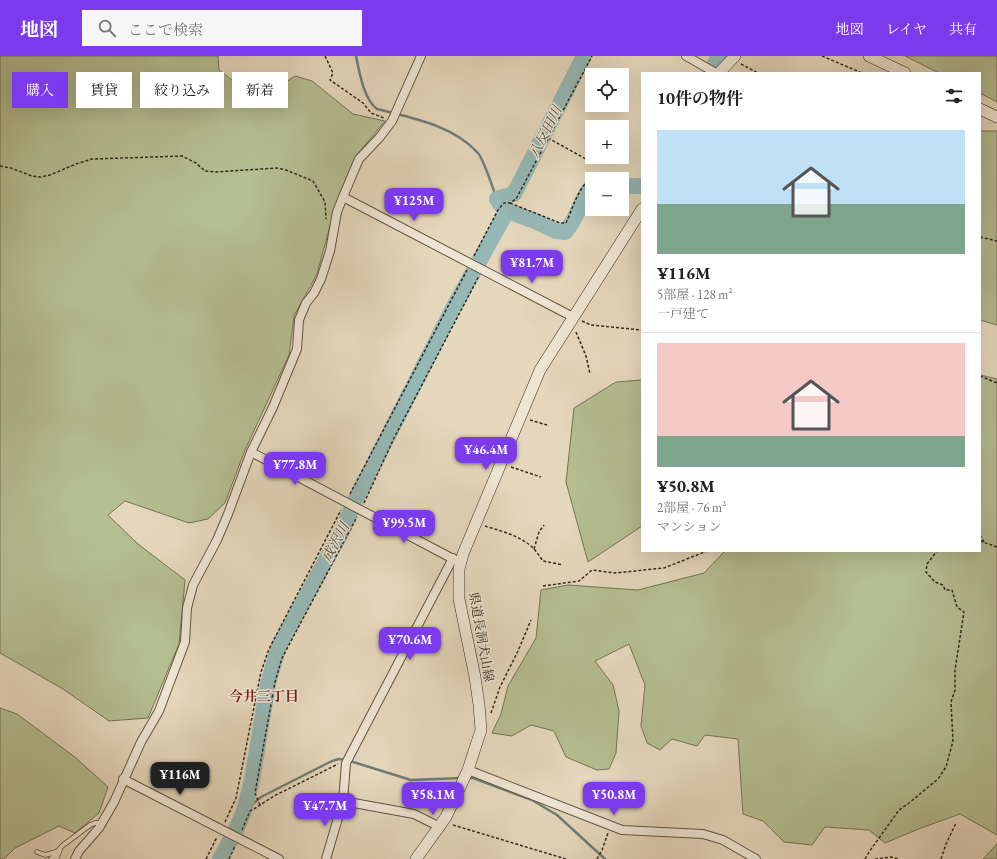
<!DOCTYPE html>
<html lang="ja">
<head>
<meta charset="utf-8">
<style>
  body { margin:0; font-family:"EB Garamond","Noto Serif JP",serif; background:#f6f6f6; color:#202124; height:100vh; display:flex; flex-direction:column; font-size:15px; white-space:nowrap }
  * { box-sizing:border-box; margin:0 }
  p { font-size:13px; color:#757577 }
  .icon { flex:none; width:22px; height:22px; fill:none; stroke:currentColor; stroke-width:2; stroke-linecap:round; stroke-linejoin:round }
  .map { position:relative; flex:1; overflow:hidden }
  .sheet { position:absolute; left:641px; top:16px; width:340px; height:480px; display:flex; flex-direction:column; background:#fff; border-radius:0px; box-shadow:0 4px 16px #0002 }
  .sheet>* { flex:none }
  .top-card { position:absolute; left:12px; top:16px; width:380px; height:36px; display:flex; gap:8px }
  .fabs { position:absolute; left:585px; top:12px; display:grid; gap:8px }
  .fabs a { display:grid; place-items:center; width:44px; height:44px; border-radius:0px; background:#fff; box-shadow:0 4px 16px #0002; font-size:20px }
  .price { position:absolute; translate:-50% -34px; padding:0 9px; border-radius:8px; background:#7c3aed; color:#fff; font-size:13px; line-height:26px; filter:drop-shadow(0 1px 2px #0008) }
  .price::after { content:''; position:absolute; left:50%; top:24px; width:12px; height:9px; margin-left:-6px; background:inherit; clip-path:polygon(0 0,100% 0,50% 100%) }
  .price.on { background:#222; color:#fff }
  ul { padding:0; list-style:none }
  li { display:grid; align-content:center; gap:8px; height:212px; padding:0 16px }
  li+li { border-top:1px solid #e0e0e0 }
  li span { display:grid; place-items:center; height:124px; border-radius:0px; color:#555 }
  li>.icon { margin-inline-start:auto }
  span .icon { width:72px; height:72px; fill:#fffc; stroke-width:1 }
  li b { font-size:17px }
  h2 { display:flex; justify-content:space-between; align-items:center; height:48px; padding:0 16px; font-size:17px }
  .chip { padding:0 14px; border-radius:0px; background:#fff; box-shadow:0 4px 16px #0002; font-size:14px; line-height:36px }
  .chip.on { background:#7c3aed; color:#fff }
  header { display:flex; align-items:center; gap:24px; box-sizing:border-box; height:56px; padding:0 20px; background:#7c3aed; color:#fff }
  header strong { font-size:19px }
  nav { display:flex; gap:22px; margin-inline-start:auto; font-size:14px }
  .search { width:280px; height:36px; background:#f6f6f6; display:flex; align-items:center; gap:10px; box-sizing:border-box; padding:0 14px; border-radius:0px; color:#757577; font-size:15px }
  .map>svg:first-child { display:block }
</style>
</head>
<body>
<header>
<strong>地図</strong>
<div class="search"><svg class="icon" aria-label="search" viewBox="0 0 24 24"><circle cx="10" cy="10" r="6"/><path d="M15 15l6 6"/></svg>ここで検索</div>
<nav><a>地図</a><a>レイヤ</a><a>共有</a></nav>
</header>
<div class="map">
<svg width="997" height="803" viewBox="0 0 997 803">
  <rect width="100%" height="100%" fill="#e5d7bc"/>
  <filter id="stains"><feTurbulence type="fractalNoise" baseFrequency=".005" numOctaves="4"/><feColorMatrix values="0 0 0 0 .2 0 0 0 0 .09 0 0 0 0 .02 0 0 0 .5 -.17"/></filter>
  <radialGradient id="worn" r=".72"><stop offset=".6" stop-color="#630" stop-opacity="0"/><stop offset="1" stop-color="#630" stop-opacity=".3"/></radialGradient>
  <g fill="#b4be91" stroke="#747356">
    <path d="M 0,0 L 218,0 L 219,14 L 242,32 L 273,35 L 295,20 L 312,25 L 353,58 L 385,65 L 356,100 L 334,155 L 317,218 L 294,260 L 289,299 L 245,394 L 225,447 L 208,463 L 189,467 L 125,445 L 108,459 L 138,488 L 185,524 L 179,588 L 148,662 L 109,665 L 63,633 L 0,597 Z"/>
    <path d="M 905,0 L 997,0 L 997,46 L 980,37 L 980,17 L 939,17 Z"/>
    <path d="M 980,75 L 997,75 L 997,269 L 980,264 Z"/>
    <path d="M 980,319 L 997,323 L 997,779 L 960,758 L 921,772 L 885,787 L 869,774 L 825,771 L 812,789 L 784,786 L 763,765 L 743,758 L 738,683 L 705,679 L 697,690 L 672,683 L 660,694 L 647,687 L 641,670 L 645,629 L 629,588 L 595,605 L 613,629 L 619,655 L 616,697 L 609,713 L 597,714 L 566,701 L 554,675 L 531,669 L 512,680 L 492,677 L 501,658 L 508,630 L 536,582 L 541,534 L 568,529 L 638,534 L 704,517 L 725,495 L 980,495 Z"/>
    <path d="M 642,324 L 642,470 L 588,506 L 566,426 L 574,352 L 616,326 Z"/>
    <path d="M 0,652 L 17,658 L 76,702 L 108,731 L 99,757 L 75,777 L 59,770 L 15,792 L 4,803 L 0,803 Z"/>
    <path d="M 997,788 L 997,803 L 983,803 Z"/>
  </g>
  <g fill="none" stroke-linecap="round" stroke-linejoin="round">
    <g stroke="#6e7e77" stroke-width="2.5">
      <path d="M 356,0 C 359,15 364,44 377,53 C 412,62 453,69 478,97 C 484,104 493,133 497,143"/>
      <path d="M 350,705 L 411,724 L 461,722"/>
      <path d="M 468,722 L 473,722 L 532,744 L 557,759 L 605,803"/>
      <path d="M 244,755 L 261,741 L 332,705 L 339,703 L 345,704"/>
    </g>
    <g stroke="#96b8b5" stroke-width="16">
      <path d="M 710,17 L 719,0"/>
      <path d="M 622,130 L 642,130"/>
      <path d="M 497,143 L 514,138 L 584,0"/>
      <path d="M 500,148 L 507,155 L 535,165 L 556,175 L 565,176 C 578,163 580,143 592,130"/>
      <path d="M 220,803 L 236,774 L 244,755 L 252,724 L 268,628 L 279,590 L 342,475 L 355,445 L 451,256 L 507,155 L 497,143"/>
    </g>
    <g stroke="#605443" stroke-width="5.5">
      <g id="service">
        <path d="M 37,796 L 45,799 L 56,796"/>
        <path d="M 51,803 L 62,790 L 90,769 L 95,767 L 101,767"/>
        <path d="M 56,803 L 60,794"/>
      </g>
    </g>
    <g stroke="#605443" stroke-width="10">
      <g id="minor">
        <path d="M 686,0 L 716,17"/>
        <path d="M 343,141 L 573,261"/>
        <path d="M 251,396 L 457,505"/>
        <path d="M 468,714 L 622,774 L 703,778 L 723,784 L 756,803"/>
        <path d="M 123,723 L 279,803"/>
        <path d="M 343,745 L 414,758 L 440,771"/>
        <path d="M 75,803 L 79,795 L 99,772 L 114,746 L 141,686 L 159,655 L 185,586 L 187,552 L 193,529 L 217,484 L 228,458 L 251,396 L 273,351 L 297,293 L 299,264 L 306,247 L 314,237 L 321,223 L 330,195 L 337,156 L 343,141 L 359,103 L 379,82 L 392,65 L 421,0"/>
        <path d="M 326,803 L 343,745 L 346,707 L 453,502"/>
      </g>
    </g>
    <g stroke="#33281b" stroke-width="12">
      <g id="secondary">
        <path d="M 869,0 L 905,17"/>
        <path d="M 719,17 L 735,0"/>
        <path d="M 980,53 L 997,61"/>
        <path d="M 416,803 L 446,761 L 468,714 L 481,674 L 479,649 L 475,621 L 459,543 L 459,513 L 463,498 L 540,314 L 642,153"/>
      </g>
    </g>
    <g stroke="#33281b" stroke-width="1.5" stroke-dasharray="3 2" stroke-linecap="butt">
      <path d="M 325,0 L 333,17 L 330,24 L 363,47 L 371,57 L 384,62"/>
      <path d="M 822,0 L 862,17 L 868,17"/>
      <path d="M 741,8 L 758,17"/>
      <path d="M 548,82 L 595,108"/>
      <path d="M 0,110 L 11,112 L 32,120 L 41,121 L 50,119 L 76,108 L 92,103 L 182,100 L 196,107 L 205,115 L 215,116 L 277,112 L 286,114 L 313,125 L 325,146 L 326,163"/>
      <path d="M 510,147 L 560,167 L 566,167 C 572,154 577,135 588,125 C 592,121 598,121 603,121"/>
      <path d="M 980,181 L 997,185"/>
      <path d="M 474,200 L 498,154 L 504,147 L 510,147 L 516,143 L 592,0"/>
      <path d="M 582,265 L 591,269 L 642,274"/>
      <path d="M 576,276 L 586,300 L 590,318"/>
      <path d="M 980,320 L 997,327"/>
      <path d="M 530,364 L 547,369"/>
      <path d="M 511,411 L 541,421"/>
      <path d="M 350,438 L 467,214"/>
      <path d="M 364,447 L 394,382 L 479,220"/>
      <path d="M 485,470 C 501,475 521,480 533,492 C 537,496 540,501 543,505 L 563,509"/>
      <path d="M 980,479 L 984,486"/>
      <path d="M 980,485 L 997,491"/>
      <path d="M 534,493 L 539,476 L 544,469"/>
      <path d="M 543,530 L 579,525 L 592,514 L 615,517 L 664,512 L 707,495"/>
      <path d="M 491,657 L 500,631 L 518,595 L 531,564"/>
      <path d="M 260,749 L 255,737 L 275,626 L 282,602 L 357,461"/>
      <path d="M 225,766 L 236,742 L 261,616 L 269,593 L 341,454"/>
      <path d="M 453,769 L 566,803"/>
      <path d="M 242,774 L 250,755 L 254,753 L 274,740 L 338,708"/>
      <path d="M 206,803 L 217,781"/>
      <path d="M 229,803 L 235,790"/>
      <path d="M 597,803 L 602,794 L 608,777"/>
      <path d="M 865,803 L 869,796 L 899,754 L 909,747 L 938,723 L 946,711 L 953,685 L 951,646 L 955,634 L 955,614 L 964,556 L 957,551 L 952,534 L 945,534 L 943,529 L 935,526 L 926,516 L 927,508 L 937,495"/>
      <path d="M 875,803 L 891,801 L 899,803"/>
      <path d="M 941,803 L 946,788 L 956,767"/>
    </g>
    <use href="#service" stroke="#eee5d3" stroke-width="4"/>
    <use href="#minor" stroke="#eee5d3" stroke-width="8"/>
    <use href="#secondary" stroke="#eee5d3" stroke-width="11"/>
  </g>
  <g text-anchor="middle" stroke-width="3" stroke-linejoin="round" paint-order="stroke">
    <g font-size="13" fill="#33281b" stroke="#eee5d3">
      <text transform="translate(482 581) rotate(80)" y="5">県道長洞犬山線</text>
    </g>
    <g font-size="14" font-style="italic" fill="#4c4c42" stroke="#eee5d3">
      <text transform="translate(545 76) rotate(-63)" y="5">八反田川</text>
      <text transform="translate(335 486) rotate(-62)" y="5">成沢川</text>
    </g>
    <g font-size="14" font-weight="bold" fill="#7a1f14" stroke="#eee5d3">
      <text x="264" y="645">今井三丁目</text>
    </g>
  </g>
  <rect width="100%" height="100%" filter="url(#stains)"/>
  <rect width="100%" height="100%" fill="url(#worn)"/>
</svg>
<div class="fabs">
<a><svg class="icon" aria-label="locate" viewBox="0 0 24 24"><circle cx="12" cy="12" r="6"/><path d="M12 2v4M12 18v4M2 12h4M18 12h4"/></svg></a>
<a>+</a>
<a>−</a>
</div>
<b class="price" style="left:414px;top:166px">¥125M</b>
<b class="price" style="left:532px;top:228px">¥81.7M</b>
<b class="price" style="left:486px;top:415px">¥46.4M</b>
<b class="price" style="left:295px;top:430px">¥77.8M</b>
<b class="price" style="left:404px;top:488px">¥99.5M</b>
<b class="price" style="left:410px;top:605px">¥70.6M</b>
<b class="price on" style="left:180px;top:740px">¥116M</b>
<b class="price" style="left:433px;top:760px">¥58.1M</b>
<b class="price" style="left:614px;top:760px">¥50.8M</b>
<b class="price" style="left:325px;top:771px">¥47.7M</b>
<div class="top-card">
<a class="chip on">購入</a>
<a class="chip">賃貸</a>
<a class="chip">絞り込み</a>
<a class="chip">新着</a>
</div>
<section class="sheet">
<h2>10件の物件<svg class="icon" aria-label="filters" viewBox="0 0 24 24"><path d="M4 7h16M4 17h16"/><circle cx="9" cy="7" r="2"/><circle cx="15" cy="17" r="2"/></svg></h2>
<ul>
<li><span style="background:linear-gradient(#bfe0f5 60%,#7fa58c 0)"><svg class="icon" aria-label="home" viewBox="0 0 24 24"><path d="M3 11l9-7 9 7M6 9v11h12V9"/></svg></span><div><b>¥116M</b><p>5部屋 · 128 m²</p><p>一戸建て</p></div></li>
<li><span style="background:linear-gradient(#f6c9c9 75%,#7fa58c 0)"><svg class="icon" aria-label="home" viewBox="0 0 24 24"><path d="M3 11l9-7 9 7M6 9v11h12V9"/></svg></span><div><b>¥50.8M</b><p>2部屋 · 76 m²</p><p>マンション</p></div></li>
</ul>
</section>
</div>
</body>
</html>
